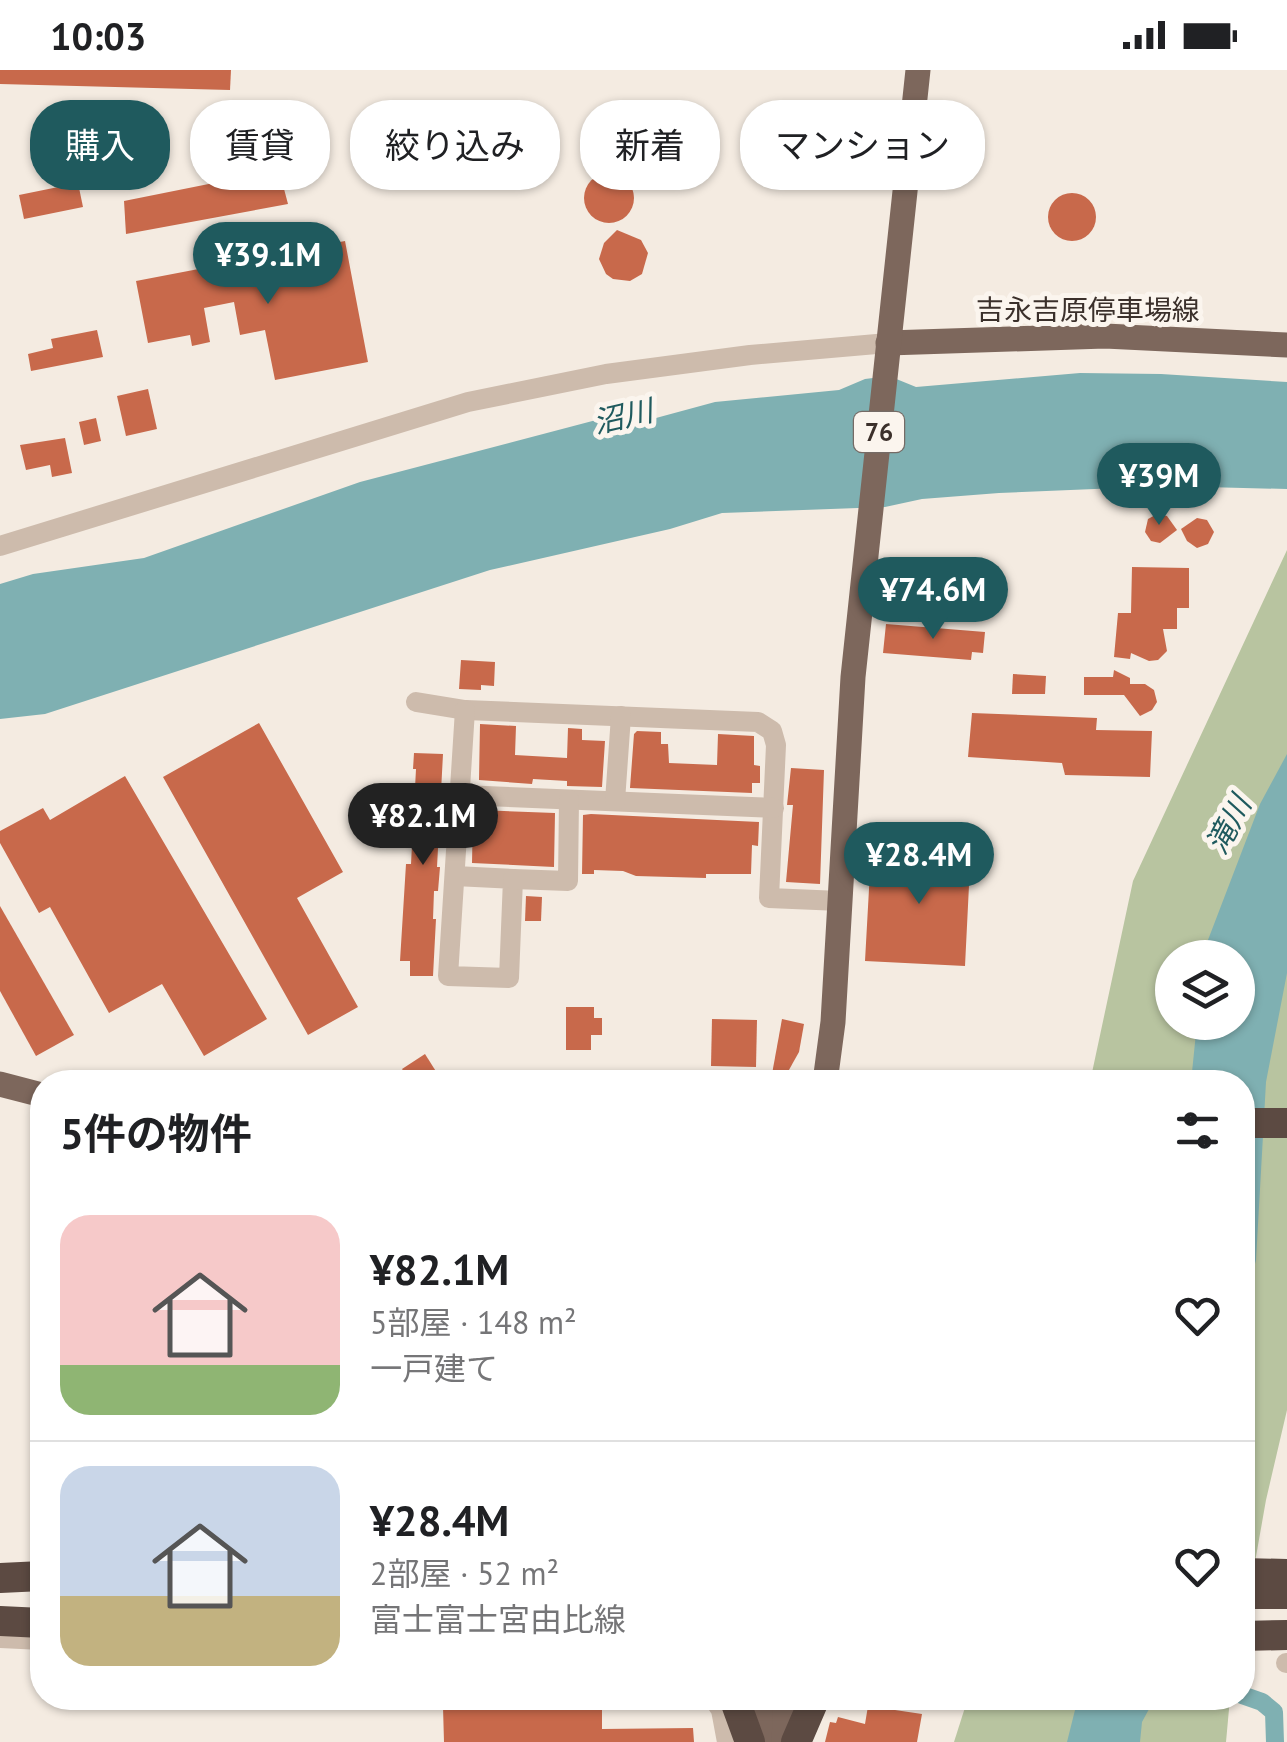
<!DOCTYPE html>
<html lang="ja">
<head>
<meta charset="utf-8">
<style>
  body { margin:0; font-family:"PT Sans","Noto Sans JP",sans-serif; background:#f2f2f2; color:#202124; height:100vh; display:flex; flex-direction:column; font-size:38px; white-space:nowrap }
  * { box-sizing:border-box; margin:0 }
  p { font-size:32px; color:#757577 }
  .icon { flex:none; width:55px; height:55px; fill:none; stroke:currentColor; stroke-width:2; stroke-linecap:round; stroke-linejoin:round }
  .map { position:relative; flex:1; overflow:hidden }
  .drawer { position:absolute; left:30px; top:1000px; width:1225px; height:640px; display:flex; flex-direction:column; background:#fff; border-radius:40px; box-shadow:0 2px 8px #0004 }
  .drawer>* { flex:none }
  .top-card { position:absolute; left:30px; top:30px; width:1228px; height:90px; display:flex; gap:20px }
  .buttons { position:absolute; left:1155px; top:870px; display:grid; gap:20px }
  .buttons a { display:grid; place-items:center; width:100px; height:100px; border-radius:50%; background:#fff; box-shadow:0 2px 8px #0004; font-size:50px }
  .price { position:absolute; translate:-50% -85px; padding:0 22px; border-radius:35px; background:#1f5a5e; color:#fff; font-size:32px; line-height:65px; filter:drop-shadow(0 2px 5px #0008) }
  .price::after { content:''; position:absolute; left:50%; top:60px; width:30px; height:22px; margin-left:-15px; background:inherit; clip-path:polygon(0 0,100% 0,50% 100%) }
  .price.active { background:#222; color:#fff }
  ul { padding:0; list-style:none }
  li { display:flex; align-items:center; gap:30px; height:250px; padding:0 30px }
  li+li { border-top:2px solid #e0e0e0 }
  li span { display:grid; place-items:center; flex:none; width:280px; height:200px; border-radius:30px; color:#555 }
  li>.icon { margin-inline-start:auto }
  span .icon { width:120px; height:120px; fill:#fffc; stroke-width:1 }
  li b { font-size:42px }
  h2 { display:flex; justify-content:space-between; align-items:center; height:120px; padding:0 30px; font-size:42px }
  .pill { padding:0 35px; border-radius:40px; background:#fff; box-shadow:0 2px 8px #0004; font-size:35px; line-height:90px }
  .pill.active { background:#1f5a5e; color:#fff }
  .status { display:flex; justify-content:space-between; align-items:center; height:70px; padding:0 50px; background:#fff; direction:ltr }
  .status svg { height:28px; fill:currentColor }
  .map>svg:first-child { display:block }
</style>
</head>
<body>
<div class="status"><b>10:03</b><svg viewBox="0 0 49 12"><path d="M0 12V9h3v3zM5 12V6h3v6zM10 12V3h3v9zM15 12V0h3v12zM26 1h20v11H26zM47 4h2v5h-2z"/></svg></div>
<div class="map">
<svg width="1287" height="1672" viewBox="0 0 1287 1672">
  <rect width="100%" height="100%" fill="#f4ebe1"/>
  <g fill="#b8c4a0" fill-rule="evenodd">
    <path d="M 1287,480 L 1287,1340 L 1266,1430 L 1243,1560 L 1242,1012 L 1090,1012 L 1133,811 ZM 1172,888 L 1238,888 L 1238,952 L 1172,952 Z"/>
    <path d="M 968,1628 L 1230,1628 L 1226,1672 L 954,1672 Z"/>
  </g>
  <g fill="#7fb0b2">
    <path d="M 1080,303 L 1161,304 L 1287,312 L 1287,419 L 1167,416 L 999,423 L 922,429 L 885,437 L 722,443 L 670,459 L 490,500 L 45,644 L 0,649 L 0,514 L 33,504 L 144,488 L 360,412 L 600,349 L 656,348 L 715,332 L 839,320 L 865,309 L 889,306 L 916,317 Z"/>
    <path d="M 1287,684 L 1287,903 L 1266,1012 L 1256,1190 L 1243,1240 L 1242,1012 L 1191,1012 L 1197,953 L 1238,952 L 1238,888 L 1203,887 L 1203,883 L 1260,734 Z"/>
    <path d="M 1078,1628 L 1155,1628 L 1142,1652 L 1140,1672 L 1067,1672 Z"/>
  </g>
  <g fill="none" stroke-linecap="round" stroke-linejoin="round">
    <path stroke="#7fb0b2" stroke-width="18" d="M 1242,1625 L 1262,1632 L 1274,1642 L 1275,1672"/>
  </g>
  <g fill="#c8694b">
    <path d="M 0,0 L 231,0 L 230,20 L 0,14 Z"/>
    <path d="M 279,100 L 288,134 L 126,164 L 124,131 Z"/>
    <circle cx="609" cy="128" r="25"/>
    <path d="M 78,113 L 83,137 L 24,149 L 19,125 Z"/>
    <circle cx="1072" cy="147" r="24"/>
    <path d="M 617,160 L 641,170 L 648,183 L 642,204 L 630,211 L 613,209 L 606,204 L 599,189 L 604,173 Z"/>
    <path d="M 345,171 L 368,292 L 275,310 L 265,260 L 240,265 L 234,232 L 204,238 L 210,272 L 192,276 L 190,265 L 148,273 L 136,211 Z"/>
    <path d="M 97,260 L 103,287 L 31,301 L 28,284 L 53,278 L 51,269 Z"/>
    <path d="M 148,319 L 157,359 L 126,366 L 117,326 Z"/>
    <path d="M 96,348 L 101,371 L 84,375 L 79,352 Z"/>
    <path d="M 65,368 L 72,403 L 52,407 L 50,395 L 26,400 L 20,375 Z"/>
    <path d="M 1157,444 L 1167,446 L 1177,460 L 1160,473 L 1151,471 L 1145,462 L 1148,449 Z"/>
    <path d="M 1197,448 L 1207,450 L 1214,462 L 1208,474 L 1197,478 L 1187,471 L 1181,459 Z"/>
    <path d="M 1132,497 L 1189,498 L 1189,538 L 1177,538 L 1177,559 L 1163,559 L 1167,581 L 1158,590 L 1149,591 L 1131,583 L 1130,589 L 1114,587 L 1118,543 L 1131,543 Z"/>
    <path d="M 886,554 L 985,562 L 983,583 L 972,582 L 971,590 L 883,583 Z"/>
    <path d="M 461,590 L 495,592 L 494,616 L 481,615 L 481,620 L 459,619 Z"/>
    <path d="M 1114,600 L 1130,608 L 1130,614 L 1145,614 L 1154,620 L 1157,632 L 1152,640 L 1140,646 L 1124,625 L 1084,625 L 1084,607 L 1113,607 Z"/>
    <path d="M 1013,604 L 1046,606 L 1045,624 L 1012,624 Z"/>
    <path d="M 972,643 L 1097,648 L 1096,660 L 1152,661 L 1150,707 L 1065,705 L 1062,693 L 968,687 Z"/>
    <path d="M 259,653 L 343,802 L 297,828 L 358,937 L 308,965 L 163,707 Z"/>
    <path d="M 480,654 L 516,656 L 515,685 L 567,688 L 568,658 L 582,659 L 582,670 L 605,671 L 602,717 L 567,716 L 567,711 L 533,709 L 532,714 L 479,710 Z"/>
    <path d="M 637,661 L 661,662 L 661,674 L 668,674 L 669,693 L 717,695 L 718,664 L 754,666 L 754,695 L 760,696 L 760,713 L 752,713 L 752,723 L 630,718 L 634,664 Z"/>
    <path d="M 414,683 L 443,684 L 437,797 L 440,797 L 438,821 L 434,821 L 433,849 L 436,849 L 433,906 L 410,906 L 410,891 L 400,891 L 406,794 L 411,794 L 416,699 L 413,699 Z"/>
    <path d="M 791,698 L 824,700 L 820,814 L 786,812 L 793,735 L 787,735 Z"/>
    <path d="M 125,706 L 267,949 L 204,986 L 162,914 L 109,943 L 50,837 L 39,843 L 0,773 L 0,761 L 43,738 L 50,750 Z"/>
    <path d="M 479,740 L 555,743 L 554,797 L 472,793 L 473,742 L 479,743 Z"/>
    <path d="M 591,744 L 759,752 L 758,776 L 752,775 L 751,804 L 706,804 L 706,808 L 636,806 L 623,801 L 594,800 L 594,804 L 582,804 L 583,745 Z"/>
    <path d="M 943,774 L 971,775 L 965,896 L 865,891 L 871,783 L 941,785 Z"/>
    <path d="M 526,826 L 542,827 L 541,851 L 525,851 Z"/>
    <path d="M 0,836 L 74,965 L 36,986 L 0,921 Z"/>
    <path d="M 566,937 L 594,937 L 594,948 L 602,948 L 602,965 L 591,965 L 591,980 L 566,980 Z"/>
    <path d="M 712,949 L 757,950 L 756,997 L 711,996 Z"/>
    <path d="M 782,949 L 804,954 L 799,982 L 785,1007 L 772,1004 Z"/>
    <path d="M 425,984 L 437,1003 L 422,1012 L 411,1012 L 402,999 Z"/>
    <path d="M 602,1636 L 602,1659 L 693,1658 L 694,1672 L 444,1672 L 443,1637 Z"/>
    <path d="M 868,1636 L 922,1644 L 917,1672 L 825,1672 L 830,1652 L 836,1653 L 838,1647 L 865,1654 Z"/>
  </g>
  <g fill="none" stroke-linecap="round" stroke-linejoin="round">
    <g stroke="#cdbbac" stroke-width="20">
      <path d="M 0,476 L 468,332 L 606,304 L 750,285 L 888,273"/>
      <path d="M 416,632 L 465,640 L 758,652 L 772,661 L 776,675 L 769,828 L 840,831"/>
      <path d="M 461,725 L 774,738"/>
      <path d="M 615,731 L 621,646"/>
      <path d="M 455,806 L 513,809 L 509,908 L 448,906 L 465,640"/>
      <path d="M 513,809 L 568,811 L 569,730"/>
      <path d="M 0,1568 L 42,1570"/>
      <path d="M 1286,1593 L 1287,1593"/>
      <path d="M 713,1628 L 721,1640 L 727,1672"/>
    </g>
    <g stroke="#7d675c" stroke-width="25">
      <path d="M 888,273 L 1105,266 L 1287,275"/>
      <path d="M 825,1012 L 833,952 L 853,607 L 918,0"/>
      <path d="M 0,1014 L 42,1025"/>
      <path d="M 760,1672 L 763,1628"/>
      <path d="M 784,1672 L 786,1628"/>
    </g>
    <g stroke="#5c4a42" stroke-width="30">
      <path d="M 1242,1053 L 1287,1053"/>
      <path d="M 1242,1503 L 1287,1504"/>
      <path d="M 0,1508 L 42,1506"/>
      <path d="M 1242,1524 L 1287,1524"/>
      <path d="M 0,1551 L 42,1553"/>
      <path d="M 1242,1566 L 1287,1565"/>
      <path d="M 734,1628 L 750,1672"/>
      <path d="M 796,1672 L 815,1628"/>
    </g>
  </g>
  <g text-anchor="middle" stroke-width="10" stroke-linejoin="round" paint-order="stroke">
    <rect fill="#fbf5ee" stroke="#756b66" stroke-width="2.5" x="854" y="342" width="50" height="40" rx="8"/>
    <g font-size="25" font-weight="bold" fill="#3b302b">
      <text x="879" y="371">76</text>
    </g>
    <g font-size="28" fill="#3b302b" stroke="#fbf5ee">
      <text x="1088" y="250">吉永吉原停車場線</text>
    </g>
    <g font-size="30" font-style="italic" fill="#1f5a5e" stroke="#fbf5ee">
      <text transform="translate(623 347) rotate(-13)" y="10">沼川</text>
      <text transform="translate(1229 755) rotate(-62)" y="10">滝川</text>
    </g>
  </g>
</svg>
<div class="buttons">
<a><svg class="icon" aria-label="layers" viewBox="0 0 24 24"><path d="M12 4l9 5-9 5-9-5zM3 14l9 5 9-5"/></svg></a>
</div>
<b class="price" style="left:268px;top:237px">¥39.1M</b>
<b class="price" style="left:1159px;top:458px">¥39M</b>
<b class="price" style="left:933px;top:572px">¥74.6M</b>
<b class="price active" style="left:423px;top:798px">¥82.1M</b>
<b class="price" style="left:919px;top:837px">¥28.4M</b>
<div class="top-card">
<a class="pill active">購入</a>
<a class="pill">賃貸</a>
<a class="pill">絞り込み</a>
<a class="pill">新着</a>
<a class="pill">マンション</a>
</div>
<section class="drawer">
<h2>5件の物件<svg class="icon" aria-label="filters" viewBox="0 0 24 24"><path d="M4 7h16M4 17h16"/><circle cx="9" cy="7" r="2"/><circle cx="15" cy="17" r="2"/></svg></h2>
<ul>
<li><span style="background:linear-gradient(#f6c9c9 75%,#8fb573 0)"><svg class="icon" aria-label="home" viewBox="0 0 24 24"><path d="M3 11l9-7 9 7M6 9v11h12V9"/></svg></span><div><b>¥82.1M</b><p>5部屋 · 148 m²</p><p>一戸建て</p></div><svg class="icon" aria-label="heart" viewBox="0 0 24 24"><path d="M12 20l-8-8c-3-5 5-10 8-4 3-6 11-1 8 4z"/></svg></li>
<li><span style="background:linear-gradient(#c9d6e8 65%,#c2b280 0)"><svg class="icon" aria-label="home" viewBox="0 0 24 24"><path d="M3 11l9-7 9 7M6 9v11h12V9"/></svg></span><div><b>¥28.4M</b><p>2部屋 · 52 m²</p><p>富士富士宮由比線</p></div><svg class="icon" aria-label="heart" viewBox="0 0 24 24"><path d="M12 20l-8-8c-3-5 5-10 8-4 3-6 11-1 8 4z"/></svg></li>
</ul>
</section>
</div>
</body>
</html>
